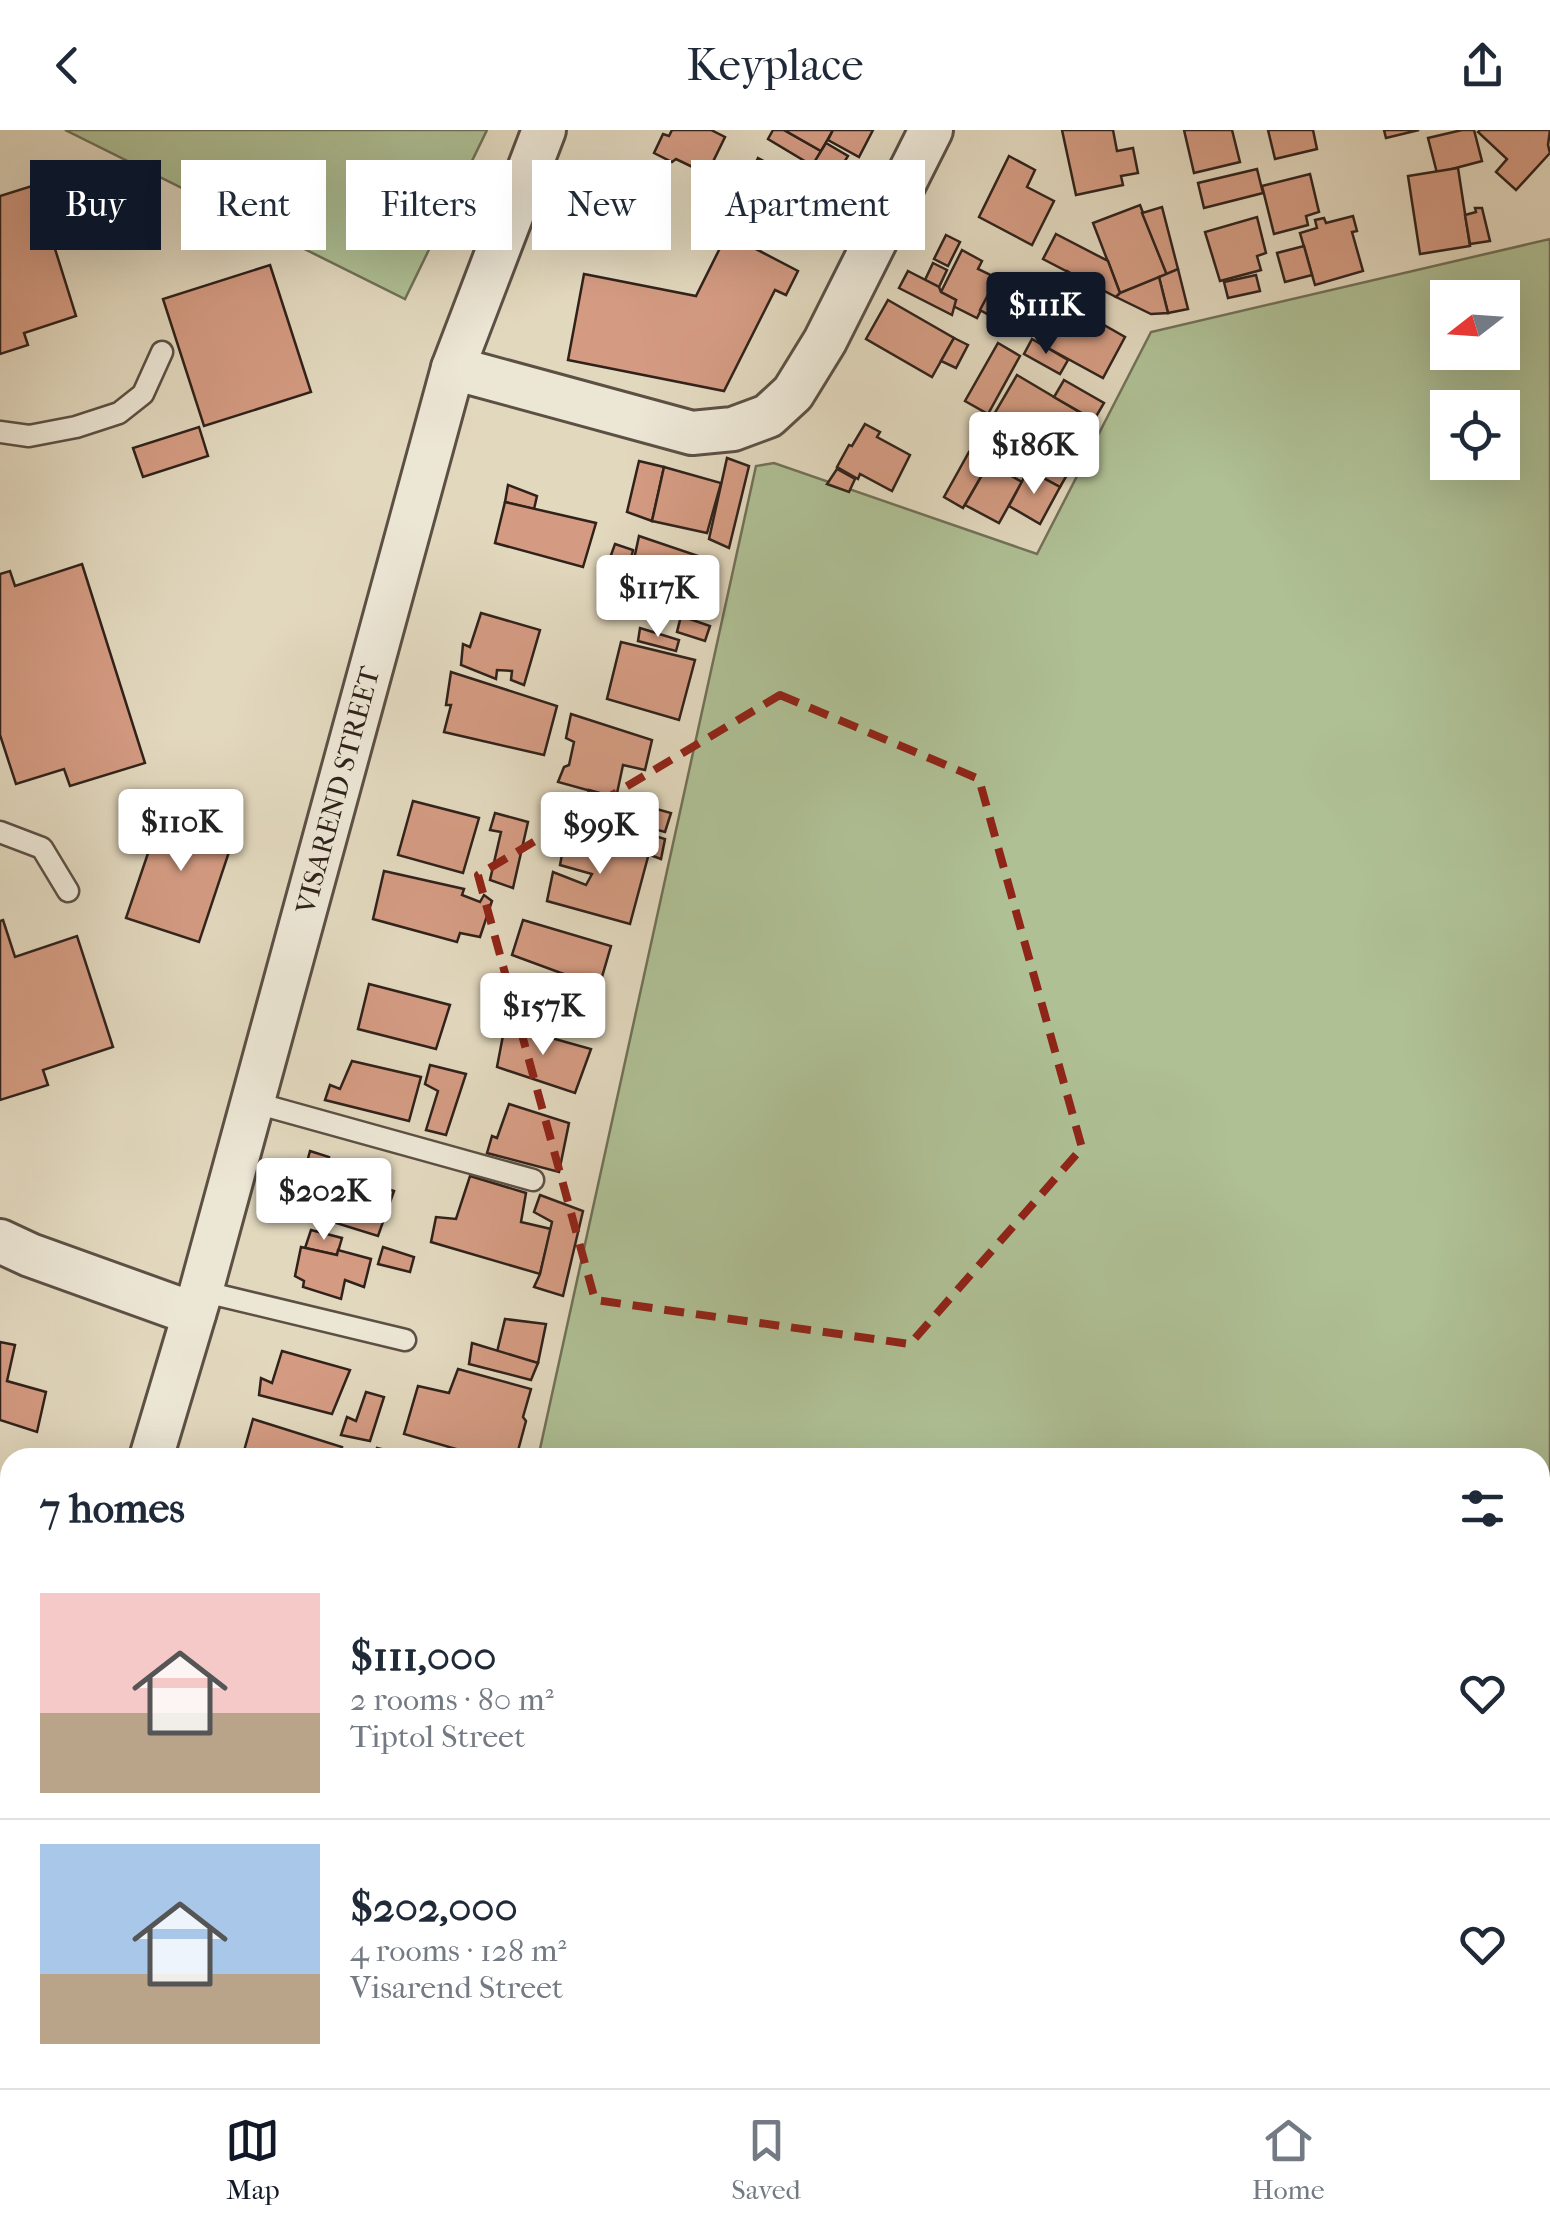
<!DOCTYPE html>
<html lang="en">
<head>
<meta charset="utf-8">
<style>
  body { margin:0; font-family:"IM FELL French Canon",serif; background:#f2f2f3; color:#1f2937; height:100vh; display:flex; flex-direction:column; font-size:38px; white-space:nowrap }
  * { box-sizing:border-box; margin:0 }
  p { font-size:32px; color:#747a83 }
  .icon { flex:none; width:55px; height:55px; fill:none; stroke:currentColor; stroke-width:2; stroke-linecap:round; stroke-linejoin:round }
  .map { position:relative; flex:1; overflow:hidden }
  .details { position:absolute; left:0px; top:1318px; width:1550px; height:642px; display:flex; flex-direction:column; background:#fff; border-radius:30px 30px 0 0; box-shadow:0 10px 40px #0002 }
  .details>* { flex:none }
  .hud { position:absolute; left:30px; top:30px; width:1000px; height:90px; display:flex; gap:20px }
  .needle { width:65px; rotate:253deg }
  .controls { position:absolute; left:1430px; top:150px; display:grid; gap:20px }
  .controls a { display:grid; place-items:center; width:90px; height:90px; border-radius:0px; background:#fff; box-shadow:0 10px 40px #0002; font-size:50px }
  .price { position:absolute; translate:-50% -85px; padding:0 22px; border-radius:10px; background:#fff; color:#222; font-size:32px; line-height:65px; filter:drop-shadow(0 2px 5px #0008) }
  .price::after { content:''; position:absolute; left:50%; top:60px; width:30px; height:22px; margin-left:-15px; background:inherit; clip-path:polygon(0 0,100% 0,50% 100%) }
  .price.selected { background:#111827; color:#fff }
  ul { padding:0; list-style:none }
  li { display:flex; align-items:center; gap:30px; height:250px; padding:0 40px }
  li+li { border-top:2px solid #e0e1e3 }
  li span { display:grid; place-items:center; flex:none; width:280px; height:200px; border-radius:0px; color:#555 }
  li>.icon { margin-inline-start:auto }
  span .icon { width:120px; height:120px; fill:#fffc; stroke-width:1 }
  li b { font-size:42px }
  h2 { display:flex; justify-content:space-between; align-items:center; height:120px; padding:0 40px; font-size:42px }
  .tag { padding:0 35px; border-radius:0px; background:#fff; box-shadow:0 10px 40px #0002; font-size:35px; line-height:90px }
  .tag.selected { background:#111827; color:#fff }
  header { display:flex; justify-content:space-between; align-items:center; height:130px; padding:0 40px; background:#fff; font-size:45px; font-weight:600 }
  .tab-bar { display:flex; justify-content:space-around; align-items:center; height:140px; border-top:2px solid #e0e1e3; background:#fff; font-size:28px; color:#747a83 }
  .tab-bar a { display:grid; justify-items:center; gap:5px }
  .tab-bar .selected { color:#111827 }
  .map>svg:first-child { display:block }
</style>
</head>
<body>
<header><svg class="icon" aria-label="back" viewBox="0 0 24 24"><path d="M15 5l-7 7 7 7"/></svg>Keyplace<svg class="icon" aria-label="share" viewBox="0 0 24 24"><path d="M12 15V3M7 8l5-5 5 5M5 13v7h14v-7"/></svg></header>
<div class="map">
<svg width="1550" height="1958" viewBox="0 0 1550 1958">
  <rect width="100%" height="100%" fill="#e2d8be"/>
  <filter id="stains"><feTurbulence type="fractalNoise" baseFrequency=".002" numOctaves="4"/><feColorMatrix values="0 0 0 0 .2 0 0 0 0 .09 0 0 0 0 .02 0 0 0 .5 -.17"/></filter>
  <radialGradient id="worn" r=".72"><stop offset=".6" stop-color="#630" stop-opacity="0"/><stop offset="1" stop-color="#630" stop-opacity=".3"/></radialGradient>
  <g fill="#afc095" stroke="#707158" stroke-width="2.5" fill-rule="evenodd">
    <path d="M 65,0 L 487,0 L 405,169 Z"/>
    <path d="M 1550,109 L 1550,1548 L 1540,1552 L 1540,1328 L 538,1328 L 756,336 L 774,333 L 1037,424 L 1151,202 ZM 1448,168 L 1502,168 L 1502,222 L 1448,222 ZM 1448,278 L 1502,278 L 1502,332 L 1448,332 Z"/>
    <path d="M 1540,1718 L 1550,1720 L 1550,1958 L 414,1958 L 415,1950 L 1540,1950 Z"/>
  </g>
  <g fill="#d49b82" stroke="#30221b" stroke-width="2.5">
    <path d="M 672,0 L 711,0 L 725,7 L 707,44 L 676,29 L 672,32 L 654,23 L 663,4 L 669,6 Z"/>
    <path d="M 773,0 L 784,0 L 821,21 L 813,36 L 768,9 Z"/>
    <path d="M 784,0 L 833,0 L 821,21 Z"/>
    <path d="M 833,0 L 873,0 L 859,27 L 828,10 Z"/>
    <path d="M 1062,0 L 1113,0 L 1117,21 L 1133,18 L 1138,43 L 1121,46 L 1123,55 L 1076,65 Z"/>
    <path d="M 1184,0 L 1232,0 L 1240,32 L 1194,43 Z"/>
    <path d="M 1268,0 L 1313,0 L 1317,19 L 1275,29 Z"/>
    <path d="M 1384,0 L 1419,0 L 1386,8 Z"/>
    <path d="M 1462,0 L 1474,0 L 1482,31 L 1437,43 L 1428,8 Z"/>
    <path d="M 1480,0 L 1550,0 L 1548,15 L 1550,23 L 1516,60 L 1496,42 L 1507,29 L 1478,2 Z"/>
    <path d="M 826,13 L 848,26 L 835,47 L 813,34 Z"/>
    <path d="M 1009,26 L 1035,40 L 1027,57 L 1054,71 L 1032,115 L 979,87 Z"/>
    <path d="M 758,28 L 780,40 L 760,80 L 732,66 L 742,46 L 748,49 Z"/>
    <path d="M 1458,38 L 1470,116 L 1420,124 L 1408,46 Z"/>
    <path d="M 1257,39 L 1263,63 L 1204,78 L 1198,53 Z"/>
    <path d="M 787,41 L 825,60 L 804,101 L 760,80 L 778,44 Z"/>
    <path d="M 1310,44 L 1319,82 L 1306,86 L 1308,95 L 1274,104 L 1262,56 Z"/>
    <path d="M 35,55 L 76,186 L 24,203 L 28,215 L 0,224 L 0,66 Z"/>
    <path d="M 1140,75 L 1167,145 L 1120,163 L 1093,93 Z"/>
    <path d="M 1162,77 L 1178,139 L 1167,145 L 1142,83 Z"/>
    <path d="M 1475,78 L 1482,78 L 1490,111 L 1470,114 L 1465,85 L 1476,82 Z"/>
    <path d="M 1353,86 L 1357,101 L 1352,102 L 1363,141 L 1315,155 L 1300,103 L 1317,98 L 1315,90 L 1324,88 L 1326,93 Z"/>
    <path d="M 1257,87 L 1266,123 L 1257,126 L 1261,140 L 1220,151 L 1205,102 Z"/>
    <path d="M 727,104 L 798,141 L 786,165 L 775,160 L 724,261 L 568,230 L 584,144 L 696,166 Z"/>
    <path d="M 1056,104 L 1108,131 L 1120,163 L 1116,167 L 1043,129 Z"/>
    <path d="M 946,105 L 960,112 L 948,136 L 934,129 Z"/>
    <path d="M 1304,116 L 1312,145 L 1285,152 L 1277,123 Z"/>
    <path d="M 962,120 L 982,131 L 978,139 L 997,148 L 977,188 L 953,176 L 956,170 L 941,162 Z"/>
    <path d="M 933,133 L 947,140 L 939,157 L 925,150 Z"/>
    <path d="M 270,135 L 311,262 L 204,296 L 163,169 Z"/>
    <path d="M 1178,139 L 1188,179 L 1168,183 L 1159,147 Z"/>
    <path d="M 908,141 L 939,157 L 941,162 L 956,170 L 952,185 L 899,158 Z"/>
    <path d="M 1067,141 L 1099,160 L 1092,173 L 1059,155 Z"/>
    <path d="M 1256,145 L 1260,161 L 1228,168 L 1224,152 Z"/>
    <path d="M 1159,147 L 1168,183 L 1151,184 L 1116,167 L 1120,163 Z"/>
    <path d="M 997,148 L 1012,157 L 996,189 L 980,180 Z"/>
    <path d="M 1052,164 L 1072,173 L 1061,197 L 1040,188 Z"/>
    <path d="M 888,170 L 954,208 L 932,247 L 866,209 Z"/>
    <path d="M 1072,173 L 1089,182 L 1090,187 L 1125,207 L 1103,248 L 1048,218 Z"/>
    <path d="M 954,208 L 968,215 L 956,238 L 941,231 Z"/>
    <path d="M 1032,209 L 1068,230 L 1060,244 L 1024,224 Z"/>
    <path d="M 998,213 L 1020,226 L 988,284 L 965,271 Z"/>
    <path d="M 1017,245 L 1081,283 L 1058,323 L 993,286 Z"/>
    <path d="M 1064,250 L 1104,273 L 1094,290 L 1054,267 Z"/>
    <path d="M 865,294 L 880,302 L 877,307 L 910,325 L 892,361 L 860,344 L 858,349 L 837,337 L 849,315 L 852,316 Z"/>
    <path d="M 199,297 L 208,326 L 143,347 L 133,318 Z"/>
    <path d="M 1065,310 L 1082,319 L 1060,357 L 1029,340 L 1043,315 L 1058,323 Z"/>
    <path d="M 969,322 L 989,333 L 963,378 L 944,367 Z"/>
    <path d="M 727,328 L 749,336 L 729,418 L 709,409 Z"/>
    <path d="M 639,331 L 664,337 L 652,391 L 627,382 Z"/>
    <path d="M 989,333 L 1022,352 L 999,393 L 965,375 Z"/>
    <path d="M 664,337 L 721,353 L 707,403 L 652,391 Z"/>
    <path d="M 837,339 L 855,349 L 849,362 L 827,354 Z"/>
    <path d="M 1028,340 L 1060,357 L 1040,394 L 1009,376 Z"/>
    <path d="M 508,355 L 537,366 L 534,379 L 505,372 Z"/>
    <path d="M 505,372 L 596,393 L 583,437 L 495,413 Z"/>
    <path d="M 639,406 L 713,431 L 707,454 L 711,460 L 701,485 L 627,462 Z"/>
    <path d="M 615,414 L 633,420 L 626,451 L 603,447 Z"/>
    <path d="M 82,434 L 145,633 L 70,656 L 64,639 L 16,654 L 0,605 L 0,444 L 10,441 L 15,456 Z"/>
    <path d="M 481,483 L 540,500 L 524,555 L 511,550 L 512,541 L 497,540 L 496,549 L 461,535 L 463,514 L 470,517 Z"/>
    <path d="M 681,486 L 710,496 L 705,511 L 677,502 Z"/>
    <path d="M 640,498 L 679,510 L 676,521 L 638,511 Z"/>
    <path d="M 621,512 L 695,530 L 679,590 L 607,569 Z"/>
    <path d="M 451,542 L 557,576 L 544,625 L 444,602 L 451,575 L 446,575 Z"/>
    <path d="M 571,584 L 652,610 L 645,640 L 623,635 L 616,668 L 558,652 L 564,637 L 569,635 L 574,612 L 566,608 Z"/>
    <path d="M 589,660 L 671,683 L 665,702 L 583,680 Z"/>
    <path d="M 413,671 L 479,688 L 463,743 L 398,725 Z"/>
    <path d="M 164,676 L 236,701 L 199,812 L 126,788 Z"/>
    <path d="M 495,683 L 528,692 L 513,758 L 490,750 L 501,702 L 490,700 Z"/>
    <path d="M 567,698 L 649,723 L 630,794 L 547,771 L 553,742 L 586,755 L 592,744 L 560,735 Z"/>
    <path d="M 636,700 L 665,709 L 661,729 L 631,718 Z"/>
    <path d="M 384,741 L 464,759 L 462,765 L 480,772 L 484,765 L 492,771 L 480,807 L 460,803 L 457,812 L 373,789 Z"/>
    <path d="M 3,790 L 15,827 L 77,806 L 113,917 L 43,940 L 48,955 L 0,970 L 0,791 Z"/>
    <path d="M 523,790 L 611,816 L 599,857 L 512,825 Z"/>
    <path d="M 369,854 L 450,875 L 436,919 L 358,899 Z"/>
    <path d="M 505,895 L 591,919 L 575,963 L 497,937 Z"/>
    <path d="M 352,931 L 421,947 L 409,991 L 325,970 L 330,955 L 340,959 Z"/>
    <path d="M 430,935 L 466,944 L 446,1005 L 426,1000 L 438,961 L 425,954 Z"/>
    <path d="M 509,974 L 569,993 L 559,1042 L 487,1023 L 492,1006 L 497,1008 Z"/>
    <path d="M 310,1021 L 329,1027 L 326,1039 L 394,1061 L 378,1106 L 294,1080 Z"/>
    <path d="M 470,1046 L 526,1063 L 521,1092 L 551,1099 L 540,1144 L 431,1112 L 436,1087 L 456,1089 Z"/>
    <path d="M 540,1065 L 583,1081 L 563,1166 L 534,1157 L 540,1144 L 552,1092 L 534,1082 Z"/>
    <path d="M 311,1100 L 342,1108 L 337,1125 L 305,1118 Z"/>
    <path d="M 301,1117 L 337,1125 L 338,1120 L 371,1129 L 364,1157 L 345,1150 L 341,1169 L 303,1157 L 304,1151 L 295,1146 Z"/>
    <path d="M 383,1117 L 414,1127 L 410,1142 L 378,1134 Z"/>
    <path d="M 505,1189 L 546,1194 L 538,1233 L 497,1222 Z"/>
    <path d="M 0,1212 L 15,1215 L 7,1251 L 46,1262 L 37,1302 L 0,1290 Z"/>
    <path d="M 472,1213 L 538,1233 L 531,1250 L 469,1234 Z"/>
    <path d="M 282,1221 L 350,1240 L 332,1284 L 259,1265 L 261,1248 L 272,1253 Z"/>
    <path d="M 458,1239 L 531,1259 L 523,1287 L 526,1291 L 516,1328 L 487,1328 L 404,1304 L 418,1256 L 449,1263 Z"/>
    <path d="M 366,1262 L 384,1267 L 370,1311 L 341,1305 L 347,1287 L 356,1291 Z"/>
    <path d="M 253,1289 L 342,1317 L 339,1328 L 242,1328 Z"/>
    <path d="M 377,1318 L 418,1328 L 375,1328 Z"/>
    <path d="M 0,1362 L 10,1364 L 10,1428 L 0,1427 Z"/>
  </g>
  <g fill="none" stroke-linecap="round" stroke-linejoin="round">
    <g stroke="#5c5044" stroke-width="25">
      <g id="lane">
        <path d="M 0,302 L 29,306 L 76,297 L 119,283 L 143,264 L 162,222"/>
        <path d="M 0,702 L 42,718 L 68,761"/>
        <path d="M 252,972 L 533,1050"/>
        <path d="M 201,1161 L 405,1210"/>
        <path d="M 0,1439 L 10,1439"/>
      </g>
    </g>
    <g stroke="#5c5044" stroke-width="48">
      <g id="street">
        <path d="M 453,238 L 692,303 L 733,299 L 768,286 L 793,263 L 825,211 L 931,0"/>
        <path d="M 0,1111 L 30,1125 L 194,1184"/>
        <path d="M 151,1328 L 201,1161 L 453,238 L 544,0"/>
        <path d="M 171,1950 L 172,1958"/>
        <path d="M 1539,1958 L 1550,1957"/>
      </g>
    </g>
    <use href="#lane" stroke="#ece6d5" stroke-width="20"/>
    <use href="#street" stroke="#ece6d5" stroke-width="42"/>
  </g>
  <path fill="none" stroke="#8f2418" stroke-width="8" stroke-dasharray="20 12" stroke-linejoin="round" d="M 780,565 L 979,649 L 1082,1018 L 910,1214 L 595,1170 L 478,745 Z"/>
  <g text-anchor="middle" stroke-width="10" stroke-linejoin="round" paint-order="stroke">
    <g font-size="28" fill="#30221b" stroke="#ece6d5">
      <text transform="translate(337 660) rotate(-75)" y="10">VISAREND STREET</text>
    </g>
  </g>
  <rect width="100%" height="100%" filter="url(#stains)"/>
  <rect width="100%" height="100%" fill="url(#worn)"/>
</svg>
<div class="controls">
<a><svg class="needle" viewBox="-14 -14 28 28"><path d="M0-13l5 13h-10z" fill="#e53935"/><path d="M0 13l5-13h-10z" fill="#747a83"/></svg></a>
<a><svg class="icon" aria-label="locate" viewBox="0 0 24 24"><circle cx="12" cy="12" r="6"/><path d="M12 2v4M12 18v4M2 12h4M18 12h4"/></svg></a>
</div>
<b class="price selected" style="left:1046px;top:227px">$111K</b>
<b class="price" style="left:1034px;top:367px">$186K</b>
<b class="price" style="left:658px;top:510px">$117K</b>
<b class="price" style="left:181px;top:744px">$110K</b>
<b class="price" style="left:600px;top:747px">$99K</b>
<b class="price" style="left:543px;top:928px">$157K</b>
<b class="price" style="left:324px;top:1113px">$202K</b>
<div class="hud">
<a class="tag selected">Buy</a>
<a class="tag">Rent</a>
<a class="tag">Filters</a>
<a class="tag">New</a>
<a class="tag">Apartment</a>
</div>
<section class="details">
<h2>7 homes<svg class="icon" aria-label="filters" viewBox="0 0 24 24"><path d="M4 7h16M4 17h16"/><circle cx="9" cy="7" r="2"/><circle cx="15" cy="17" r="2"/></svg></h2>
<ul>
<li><span style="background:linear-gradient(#f6c9c9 60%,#b9a48a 0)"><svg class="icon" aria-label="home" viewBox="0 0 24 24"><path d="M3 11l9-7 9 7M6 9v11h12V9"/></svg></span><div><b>$111,000</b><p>2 rooms · 80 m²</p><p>Tiptol Street</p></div><svg class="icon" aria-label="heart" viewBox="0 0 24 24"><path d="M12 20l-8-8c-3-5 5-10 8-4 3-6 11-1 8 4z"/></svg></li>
<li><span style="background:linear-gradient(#a9c7e8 65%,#b9a48a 0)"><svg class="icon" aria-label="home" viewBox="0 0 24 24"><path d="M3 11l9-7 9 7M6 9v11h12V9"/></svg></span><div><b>$202,000</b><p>4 rooms · 128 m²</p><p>Visarend Street</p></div><svg class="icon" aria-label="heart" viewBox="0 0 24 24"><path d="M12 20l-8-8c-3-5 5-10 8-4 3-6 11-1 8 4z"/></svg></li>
</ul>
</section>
</div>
<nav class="tab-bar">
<a class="selected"><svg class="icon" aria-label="map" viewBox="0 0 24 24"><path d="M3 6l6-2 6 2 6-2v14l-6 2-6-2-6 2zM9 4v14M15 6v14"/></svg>Map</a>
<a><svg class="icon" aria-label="saved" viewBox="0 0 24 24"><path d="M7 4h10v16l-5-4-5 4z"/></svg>Saved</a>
<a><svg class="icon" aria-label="home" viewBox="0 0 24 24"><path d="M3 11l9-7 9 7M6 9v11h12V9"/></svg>Home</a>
</nav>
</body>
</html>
